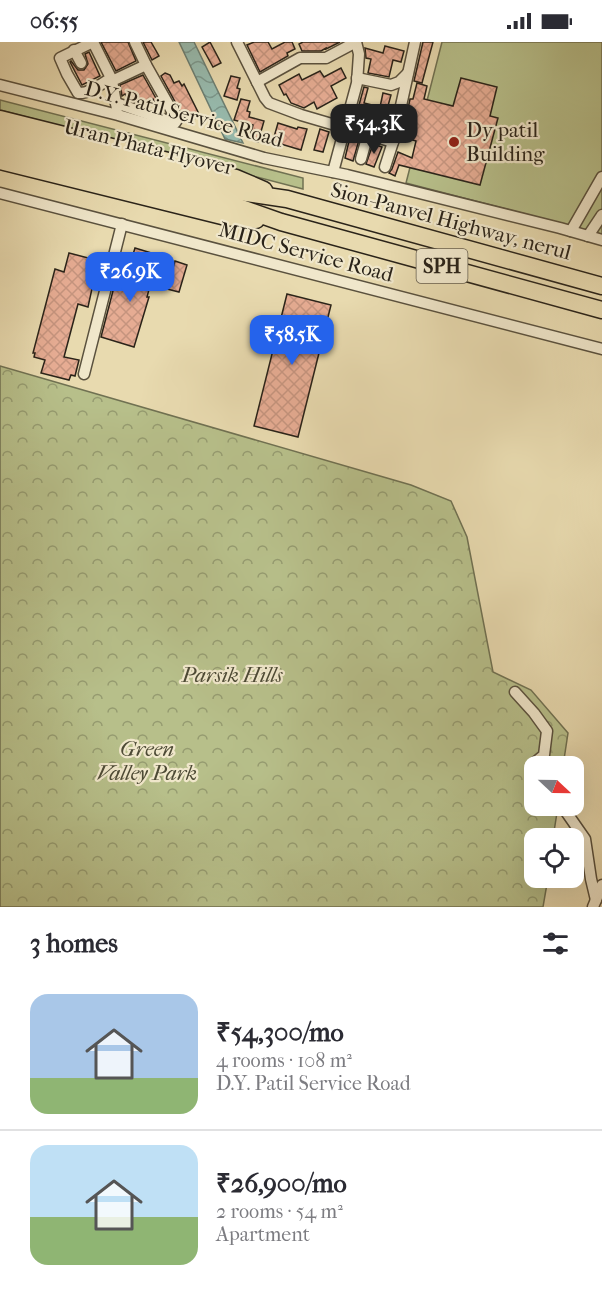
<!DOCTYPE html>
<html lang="en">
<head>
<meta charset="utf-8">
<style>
  body { margin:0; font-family:"IM FELL French Canon",serif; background:#f7f7f7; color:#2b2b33; height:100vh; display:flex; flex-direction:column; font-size:22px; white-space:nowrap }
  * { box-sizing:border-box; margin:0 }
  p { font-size:20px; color:#7c7c81 }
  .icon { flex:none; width:33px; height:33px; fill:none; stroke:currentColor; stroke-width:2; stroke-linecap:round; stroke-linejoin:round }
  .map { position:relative; height:865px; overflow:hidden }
  .sheet { display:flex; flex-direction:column; background:#fff; flex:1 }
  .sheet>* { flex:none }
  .needle { width:39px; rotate:112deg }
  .buttons { position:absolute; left:524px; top:714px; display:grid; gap:12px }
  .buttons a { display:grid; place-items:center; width:60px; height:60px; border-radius:12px; background:#fff; box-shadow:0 6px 24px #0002; font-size:30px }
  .price { position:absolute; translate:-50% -51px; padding:0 14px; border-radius:12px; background:#2563eb; color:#fff; font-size:20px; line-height:39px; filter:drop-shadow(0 2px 3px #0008) }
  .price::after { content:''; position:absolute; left:50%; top:36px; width:18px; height:14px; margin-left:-9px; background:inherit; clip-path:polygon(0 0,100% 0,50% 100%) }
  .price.on { background:#222; color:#fff }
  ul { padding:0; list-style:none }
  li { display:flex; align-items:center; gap:18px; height:150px; padding:0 30px }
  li+li { border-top:2px solid #e1e1e2 }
  li span { display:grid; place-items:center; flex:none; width:168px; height:120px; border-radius:18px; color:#555 }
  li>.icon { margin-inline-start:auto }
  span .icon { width:72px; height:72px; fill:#fffc; stroke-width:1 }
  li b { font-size:26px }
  h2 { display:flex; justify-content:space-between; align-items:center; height:72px; padding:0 30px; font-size:26px }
  .status { display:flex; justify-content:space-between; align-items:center; height:42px; padding:0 30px; background:#fff; direction:ltr }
  .status svg { height:16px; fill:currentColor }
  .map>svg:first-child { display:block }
</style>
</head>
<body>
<div class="status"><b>06:55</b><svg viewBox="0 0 49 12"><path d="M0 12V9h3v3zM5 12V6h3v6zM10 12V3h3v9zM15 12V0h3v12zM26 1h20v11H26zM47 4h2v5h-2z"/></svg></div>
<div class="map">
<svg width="602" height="865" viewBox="0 0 602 865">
  <defs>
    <pattern id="forest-crowns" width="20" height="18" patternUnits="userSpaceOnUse" patternTransform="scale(1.5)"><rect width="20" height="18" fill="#b7bf8a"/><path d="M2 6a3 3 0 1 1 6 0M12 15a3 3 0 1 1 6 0" fill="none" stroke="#959b70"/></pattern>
    <pattern id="water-waves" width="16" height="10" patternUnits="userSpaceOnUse" patternTransform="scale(1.5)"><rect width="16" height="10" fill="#97baad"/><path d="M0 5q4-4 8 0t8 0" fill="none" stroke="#7b978c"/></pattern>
    <pattern id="building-cross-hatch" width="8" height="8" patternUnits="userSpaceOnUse" patternTransform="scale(1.5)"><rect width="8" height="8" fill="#e6ac93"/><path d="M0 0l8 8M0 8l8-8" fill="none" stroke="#c5947e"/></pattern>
  </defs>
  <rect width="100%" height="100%" fill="#e8daaf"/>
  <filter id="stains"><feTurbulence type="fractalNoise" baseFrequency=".00333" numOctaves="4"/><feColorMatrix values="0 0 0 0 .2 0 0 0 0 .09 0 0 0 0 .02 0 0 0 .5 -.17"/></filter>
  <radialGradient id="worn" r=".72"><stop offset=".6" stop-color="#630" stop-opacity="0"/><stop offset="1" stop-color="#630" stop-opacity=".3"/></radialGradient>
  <g fill="#b7bf8a" stroke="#707152" stroke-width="1.5">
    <path d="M 442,0 L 602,0 L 602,192 L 406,141 Z"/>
    <path d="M 0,58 L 303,136 L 303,147 L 0,68 Z"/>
  </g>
  <path fill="url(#forest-crowns)" stroke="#707152" stroke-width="1.5" d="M 0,324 L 411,443 L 451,459 L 467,495 L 493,630 L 531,648 L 568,691 L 563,724 L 534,724 L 534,764 L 558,764 L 553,796 L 534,796 L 534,836 L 548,836 L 543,865 L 0,865 Z"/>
  <path fill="url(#water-waves)" stroke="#6b7e72" stroke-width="1.5" d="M 179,0 L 194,0 L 243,101 L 225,97 Z"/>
  <g fill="url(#building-cross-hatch)" stroke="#2a2319" stroke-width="1.5">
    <path d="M 101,0 L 128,0 L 136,19 L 116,29 Z"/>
    <path d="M 143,0 L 151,0 L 159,14 L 152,18 Z"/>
    <path d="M 210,0 L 221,21 L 213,25 L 202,5 Z"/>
    <path d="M 254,0 L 268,0 L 272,7 L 285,0 L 292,0 L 295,7 L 287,11 L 288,14 L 260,30 L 247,3 Z"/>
    <path d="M 303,0 L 340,0 L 326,7 L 326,6 L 321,9 L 302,9 L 299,2 Z"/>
    <path d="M 423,0 L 433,0 L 422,41 L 414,39 Z"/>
    <path d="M 385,4 L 404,9 L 401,20 L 393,18 L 389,35 L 368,31 L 371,17 L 366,16 L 365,6 L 383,11 Z"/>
    <path d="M 89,10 L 100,34 L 82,43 L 70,20 L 71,19 L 78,28 L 84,28 L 88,22 L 85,12 Z"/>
    <path d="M 341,26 L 346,36 L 331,44 L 337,56 L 317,67 L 314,60 L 304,66 L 291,61 L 286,52 L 284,53 L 279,43 L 299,32 L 302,38 L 320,29 L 324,35 Z"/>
    <path d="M 165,31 L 170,33 L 174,41 L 179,39 L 182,44 L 184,42 L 200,74 L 190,79 L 188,74 L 184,76 L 161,34 Z"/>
    <path d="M 143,33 L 158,60 L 155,61 L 153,57 L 142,62 L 129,58 L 125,52 L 122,54 L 120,43 Z"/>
    <path d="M 231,34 L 240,36 L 237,46 L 240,47 L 237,58 L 224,54 Z"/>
    <path d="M 461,36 L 497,45 L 490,74 L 498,76 L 480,143 L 399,123 L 395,134 L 389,131 L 392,127 L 398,110 L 412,116 L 416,99 L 403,95 L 407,78 L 406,77 L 410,57 L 413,57 L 417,41 L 427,44 L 424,57 L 453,64 Z"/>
    <path d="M 364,45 L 368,46 L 364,61 L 380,65 L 383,51 L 391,53 L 386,71 L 391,72 L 387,91 L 377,88 L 381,73 L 368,70 L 364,84 L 354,81 Z"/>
    <path d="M 241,57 L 250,59 L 247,69 L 250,70 L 249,75 L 264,79 L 258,100 L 249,97 L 253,83 L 234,78 Z"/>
    <path d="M 278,81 L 297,87 L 298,85 L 307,87 L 301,108 L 281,102 L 281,105 L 272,102 Z"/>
    <path d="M 320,87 L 329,90 L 323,110 L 314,108 Z"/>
    <path d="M 350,95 L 359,98 L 353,119 L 345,116 Z"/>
    <path d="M 373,102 L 382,105 L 374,125 L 366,122 Z"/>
    <path d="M 135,206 L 158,213 L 147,255 L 149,255 L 134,305 L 101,295 L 114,245 L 132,251 L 141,221 L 131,219 Z"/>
    <path d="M 69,211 L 96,218 L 90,241 L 93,242 L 88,265 L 78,262 L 64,315 L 79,318 L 75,334 L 71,333 L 69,338 L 41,331 L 45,318 L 34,315 L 35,311 L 33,311 L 55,227 L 64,230 Z"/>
    <path d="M 175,219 L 187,223 L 179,250 L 167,247 Z"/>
    <path d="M 287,252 L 331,263 L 298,395 L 254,384 Z"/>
  </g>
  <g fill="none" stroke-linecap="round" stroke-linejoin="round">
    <g stroke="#5a513e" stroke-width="13">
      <g id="minor">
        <path d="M 237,0 L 265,56 L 269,61 L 301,73 L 393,100 L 415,0"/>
        <path d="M 74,8 L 81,21"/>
        <path d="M 111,36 C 101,42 89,52 78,51 L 67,32 L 60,16 L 93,0 L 111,36 L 112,39"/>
        <path d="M 357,36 L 391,43 L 399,40 L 408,31"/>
        <path d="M 257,40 L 300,16 L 326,16 L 356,0"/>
        <path d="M 0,43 L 118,73 L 264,116 L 347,133 L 560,186 L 602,198"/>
        <path d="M 116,61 L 171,80 L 175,81 L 177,78 L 146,23 L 135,0"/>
        <path d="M 117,67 L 112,39 L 146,23"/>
        <path d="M 361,117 L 368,92"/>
        <path d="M 385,125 L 393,100"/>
        <path d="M 333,130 L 357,41 L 359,12 L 356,0"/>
        <path d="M 0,151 L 602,307"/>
        <path d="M 571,189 L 602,135"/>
        <path d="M 588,194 L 602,173"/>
        <path d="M 84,332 L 122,182"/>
        <path d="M 515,650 L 534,671 L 547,689 L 544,713 L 533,722 L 535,724"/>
        <path d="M 562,764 L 585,797 L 591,837 L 596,858"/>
        <path d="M 593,865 L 602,843"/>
      </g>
    </g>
    <g stroke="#2a2319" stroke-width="19">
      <g id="highway">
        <path d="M 0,77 L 236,136 L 264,148"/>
        <path d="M 0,91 L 233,149 L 287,157 L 602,244"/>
        <path d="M 0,104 L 230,162 L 281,180 L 602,268"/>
        <path d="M 0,119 L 226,175 L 256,178"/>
      </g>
    </g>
    <use href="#minor" stroke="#f0e7cb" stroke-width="10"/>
    <use href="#highway" stroke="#e8daaf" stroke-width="16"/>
  </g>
  <circle fill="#8f2418" stroke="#f0e7cb" stroke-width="2" cx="454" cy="100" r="6"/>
  <g text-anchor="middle" stroke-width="4.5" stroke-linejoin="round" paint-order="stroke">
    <rect fill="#f0e7cb" stroke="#655e4e" stroke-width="1.5" x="416.5" y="207" width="51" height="34" rx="4.5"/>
    <g font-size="20" font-weight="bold" fill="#2a2319">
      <text x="442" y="231">SPH</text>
    </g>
    <g font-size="21" fill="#2a2319" stroke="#f0e7cb">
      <text transform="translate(184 72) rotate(15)" y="7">D.Y. Patil Service Road</text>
      <text transform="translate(149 105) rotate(14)" y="7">Uran Phata Flyover</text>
      <text transform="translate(451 179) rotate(15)" y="7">Sion-Panvel Highway, nerul</text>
      <text transform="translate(306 210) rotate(15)" y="7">MIDC Service Road</text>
    </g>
    <g font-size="21" fill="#2a2319" stroke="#f0e7cb" text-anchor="start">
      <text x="466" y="95">Dy patil<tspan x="466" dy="24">Building</tspan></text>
    </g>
    <g font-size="21" font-style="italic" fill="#4d4a35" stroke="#f0e7cb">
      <text x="232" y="640">Parsik Hills</text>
      <text x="147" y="714">Green<tspan x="147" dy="24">Valley Park</tspan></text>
    </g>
  </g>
  <rect width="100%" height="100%" filter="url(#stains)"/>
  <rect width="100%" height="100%" fill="url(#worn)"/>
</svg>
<div class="buttons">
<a><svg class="needle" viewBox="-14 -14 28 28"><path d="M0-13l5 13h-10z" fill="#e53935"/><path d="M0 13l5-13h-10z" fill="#7c7c81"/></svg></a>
<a><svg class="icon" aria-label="locate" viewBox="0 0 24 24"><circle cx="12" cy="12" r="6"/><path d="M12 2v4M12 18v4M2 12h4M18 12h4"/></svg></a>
</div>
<b class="price on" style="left:374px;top:113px">₹54.3K</b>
<b class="price" style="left:130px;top:261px">₹26.9K</b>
<b class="price" style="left:292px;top:324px">₹58.5K</b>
</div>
<section class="sheet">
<h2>3 homes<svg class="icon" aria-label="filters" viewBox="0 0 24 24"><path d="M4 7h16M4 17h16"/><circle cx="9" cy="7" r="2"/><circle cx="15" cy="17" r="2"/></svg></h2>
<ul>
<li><span style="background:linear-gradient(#a9c7e8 70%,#8fb573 0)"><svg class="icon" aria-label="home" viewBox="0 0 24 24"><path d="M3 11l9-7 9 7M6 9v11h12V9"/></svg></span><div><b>₹54,300/mo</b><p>4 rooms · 108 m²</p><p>D.Y. Patil Service Road</p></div></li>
<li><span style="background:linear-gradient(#bfe0f5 60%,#8fb573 0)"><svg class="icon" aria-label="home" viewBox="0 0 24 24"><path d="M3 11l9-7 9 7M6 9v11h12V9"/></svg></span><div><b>₹26,900/mo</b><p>2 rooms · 54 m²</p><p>Apartment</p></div></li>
</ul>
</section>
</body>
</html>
